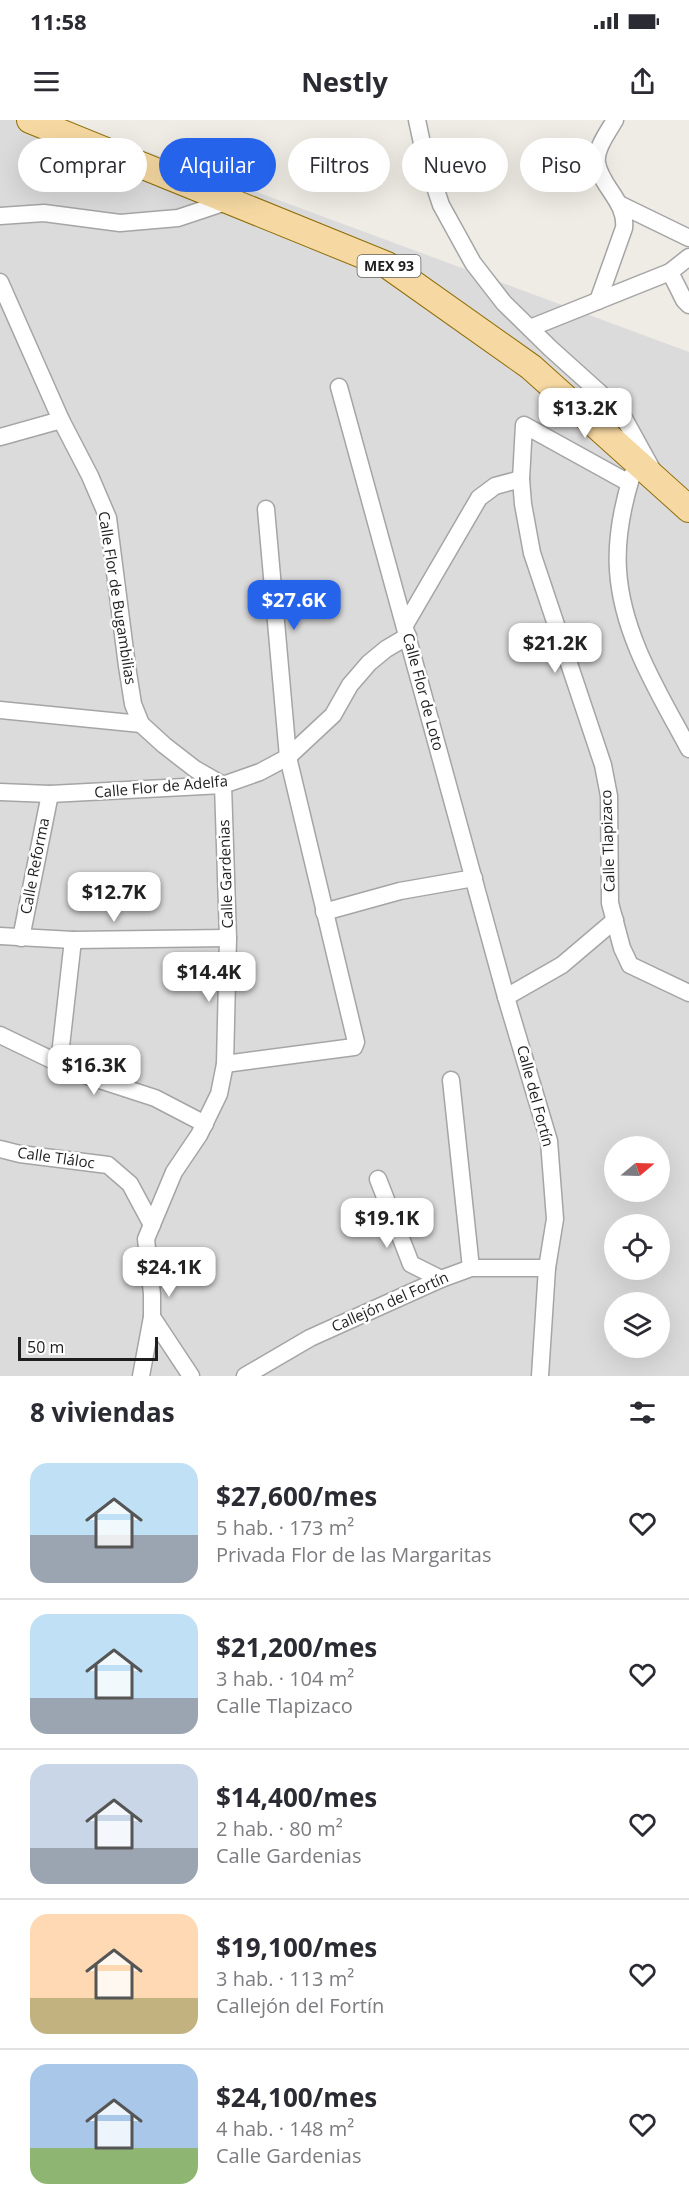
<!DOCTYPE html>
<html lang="es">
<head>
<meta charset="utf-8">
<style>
  body { margin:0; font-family:"Open Sans",sans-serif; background:#f7f7f7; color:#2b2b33; height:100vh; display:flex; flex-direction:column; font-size:22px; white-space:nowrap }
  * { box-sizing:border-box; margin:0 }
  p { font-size:20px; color:#7c7c81 }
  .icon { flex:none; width:33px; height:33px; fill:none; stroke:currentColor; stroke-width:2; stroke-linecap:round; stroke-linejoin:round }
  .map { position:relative; height:1256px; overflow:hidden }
  .side { display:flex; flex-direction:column; background:#fff; flex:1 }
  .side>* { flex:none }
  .banner { position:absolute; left:18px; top:18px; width:654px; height:54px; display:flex; gap:12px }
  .needle { width:39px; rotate:71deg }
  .buttons { position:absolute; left:604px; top:1016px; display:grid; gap:12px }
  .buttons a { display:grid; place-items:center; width:66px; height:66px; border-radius:50%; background:#fff; box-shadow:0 6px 24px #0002; font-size:30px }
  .scale { position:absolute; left:18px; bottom:15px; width:140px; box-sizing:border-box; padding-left:6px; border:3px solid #1e1e1e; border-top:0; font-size:16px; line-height:21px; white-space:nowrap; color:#1e1e1e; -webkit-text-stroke:4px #fff; paint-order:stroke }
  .price { position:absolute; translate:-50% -51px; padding:0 14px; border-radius:12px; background:#fff; color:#222; font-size:20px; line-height:39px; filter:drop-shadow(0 2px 3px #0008) }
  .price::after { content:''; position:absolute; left:50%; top:36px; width:18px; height:14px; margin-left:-9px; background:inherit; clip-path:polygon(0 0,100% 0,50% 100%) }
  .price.selected { background:#2563eb; color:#fff }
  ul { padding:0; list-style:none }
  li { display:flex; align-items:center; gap:18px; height:150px; padding:0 30px }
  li+li { border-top:2px solid #e1e1e2 }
  li span { display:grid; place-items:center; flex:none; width:168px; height:120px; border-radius:18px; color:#555 }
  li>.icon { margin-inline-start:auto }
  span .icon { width:72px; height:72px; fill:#fffc; stroke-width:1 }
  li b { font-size:26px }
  h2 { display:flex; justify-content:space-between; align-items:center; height:72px; padding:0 30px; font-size:26px }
  .pill { padding:0 21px; border-radius:27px; background:#fff; box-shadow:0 6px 24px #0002; font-size:21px; line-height:54px }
  .pill.selected { background:#2563eb; color:#fff }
  .status { display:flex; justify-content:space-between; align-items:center; height:42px; padding:0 30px; background:#fff; direction:ltr }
  .status svg { height:16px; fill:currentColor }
  header { display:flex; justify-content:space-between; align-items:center; height:78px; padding:0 30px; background:#fff; font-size:27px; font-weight:700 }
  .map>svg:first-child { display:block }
</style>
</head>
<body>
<div class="status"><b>11:58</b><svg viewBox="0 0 49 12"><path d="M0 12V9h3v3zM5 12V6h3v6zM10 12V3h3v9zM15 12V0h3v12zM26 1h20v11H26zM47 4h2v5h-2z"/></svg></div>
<header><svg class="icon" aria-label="menu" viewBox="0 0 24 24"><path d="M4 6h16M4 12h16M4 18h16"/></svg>Nestly<svg class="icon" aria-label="share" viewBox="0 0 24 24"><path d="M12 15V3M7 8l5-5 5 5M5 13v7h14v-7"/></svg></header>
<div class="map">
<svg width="689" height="1256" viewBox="0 0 689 1256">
  <rect width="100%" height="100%" fill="#efece5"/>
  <path fill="#dcdbdb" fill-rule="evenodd" d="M 0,0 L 62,0 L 689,232 L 689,1256 L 0,1256 ZM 615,1026 L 660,1026 L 660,1071 L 615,1071 ZM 615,1104 L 660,1104 L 660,1149 L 615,1149 ZM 615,1182 L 660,1182 L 660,1227 L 615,1227 Z"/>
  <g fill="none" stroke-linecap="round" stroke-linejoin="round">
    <g stroke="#a5a5a5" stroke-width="19">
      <g id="street">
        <path d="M 417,0 L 425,37 L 441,85 L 473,143 L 504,183 L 550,228 L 620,291 L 652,349"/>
        <path d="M 619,84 L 689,118"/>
        <path d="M 0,96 L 44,93 L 120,103 L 178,98 L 229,81"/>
        <path d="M 670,152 L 684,180 L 689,185"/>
        <path d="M 0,162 L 61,300 L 90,356 L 108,398 L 127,546 L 133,584 L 141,604 L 164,625 L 195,649 L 223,665 L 228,818 L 225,944 L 219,974 L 199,1015 L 174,1052 L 146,1119 L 152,1174 L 152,1197 L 141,1256"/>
        <path d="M 598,181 L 624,108 C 627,82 601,67 597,43 C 595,29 608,12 615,0"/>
        <path d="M 530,208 L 670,152 L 689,137"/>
        <path d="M 339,267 L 506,877 L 549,1021 L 555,1099 L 547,1148 L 540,1256"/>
        <path d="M 0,317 L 61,300"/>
        <path d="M 632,355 C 623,384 616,420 618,450 C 622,515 659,573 689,629"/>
        <path d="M 629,363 L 524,305 L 521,359 L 523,384 L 532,433 L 603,645 L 609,676 L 610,783 L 622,828 L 630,845 L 689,873"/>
        <path d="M 405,505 L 479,378 L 495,366 L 521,359"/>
        <path d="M 0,590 L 141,604"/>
        <path d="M 0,672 L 50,674 L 223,665 L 260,652 L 288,637 L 333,595 L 350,565 L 369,543 L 386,529 L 408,516"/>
        <path d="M 324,792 L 400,771 L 474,758"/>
        <path d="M 0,816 L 73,820 L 228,818"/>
        <path d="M 21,818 L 50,674"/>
        <path d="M 506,877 L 562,845 L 615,800"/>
        <path d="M 0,915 L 81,954 L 155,978 L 205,1004"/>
        <path d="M 59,944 L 73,820"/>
        <path d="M 225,944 L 354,927 L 356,922 L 288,637 L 266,389"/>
        <path d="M 451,960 L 471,1148"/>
        <path d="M 0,1029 L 20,1034 L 108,1045 L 130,1064 L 152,1105"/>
        <path d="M 378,1059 L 411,1144 L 441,1159"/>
        <path d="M 152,1197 L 191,1256"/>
        <path d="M 245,1256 L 310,1218 L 441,1159 L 471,1148 L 547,1148"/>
      </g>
    </g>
    <g stroke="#906e09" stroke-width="28">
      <path id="primary" d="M 30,0 L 387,145 L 531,247 L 689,389"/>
    </g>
    <use href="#street" stroke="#fff" stroke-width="16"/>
    <use href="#primary" stroke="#f6d9a2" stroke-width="26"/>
  </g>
  <g text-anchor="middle" stroke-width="5" stroke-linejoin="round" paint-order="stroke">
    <rect fill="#fff" stroke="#626262" stroke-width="1.5" x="357.5" y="135" width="63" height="22" rx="4.5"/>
    <g font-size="14" font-weight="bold" fill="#1e1e1e">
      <text x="389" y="151">MEX 93</text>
    </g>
    <g font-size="15" fill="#1e1e1e" stroke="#fff">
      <text transform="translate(117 478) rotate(81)" y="5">Calle Flor de Bugambilias</text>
      <text transform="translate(423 572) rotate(75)" y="5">Calle Flor de Loto</text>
      <text transform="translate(161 667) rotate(-5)" y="5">Calle Flor de Adelfa</text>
      <text transform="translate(608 721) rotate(-92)" y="5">Calle Tlapizaco</text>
      <text transform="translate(35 746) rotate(-79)" y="5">Calle Reforma</text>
      <text transform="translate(226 754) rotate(-92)" y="5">Calle Gardenias</text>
      <text transform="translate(535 976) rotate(75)" y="5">Calle del Fortín</text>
      <text transform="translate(56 1038) rotate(8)" y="5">Calle Tláloc</text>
      <text transform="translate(390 1182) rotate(-24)" y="5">Callejón del Fortín</text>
    </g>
  </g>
</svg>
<div class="buttons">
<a><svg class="needle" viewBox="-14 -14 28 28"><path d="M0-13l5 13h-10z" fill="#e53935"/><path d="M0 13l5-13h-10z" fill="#7c7c81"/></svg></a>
<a><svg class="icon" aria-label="locate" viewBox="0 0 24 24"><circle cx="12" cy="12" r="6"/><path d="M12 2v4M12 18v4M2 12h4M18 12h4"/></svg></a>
<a><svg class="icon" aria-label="layers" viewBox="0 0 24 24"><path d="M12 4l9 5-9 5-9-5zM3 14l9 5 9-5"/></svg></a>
</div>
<div class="scale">50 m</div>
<b class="price" style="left:585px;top:319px">$13.2K</b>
<b class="price selected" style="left:294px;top:511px">$27.6K</b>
<b class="price" style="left:555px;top:554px">$21.2K</b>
<b class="price" style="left:114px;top:803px">$12.7K</b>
<b class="price" style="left:209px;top:883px">$14.4K</b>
<b class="price" style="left:94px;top:976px">$16.3K</b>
<b class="price" style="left:387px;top:1129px">$19.1K</b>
<b class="price" style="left:169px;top:1178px">$24.1K</b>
<div class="banner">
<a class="pill">Comprar</a>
<a class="pill selected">Alquilar</a>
<a class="pill">Filtros</a>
<a class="pill">Nuevo</a>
<a class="pill">Piso</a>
</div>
</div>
<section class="side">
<h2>8 viviendas<svg class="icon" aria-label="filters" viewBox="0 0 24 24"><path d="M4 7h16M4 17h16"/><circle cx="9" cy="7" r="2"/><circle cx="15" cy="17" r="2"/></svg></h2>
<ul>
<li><span style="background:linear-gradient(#bfe0f5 60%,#9aa5b1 0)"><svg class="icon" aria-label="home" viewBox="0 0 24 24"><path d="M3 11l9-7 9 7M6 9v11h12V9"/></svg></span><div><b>$27,600/mes</b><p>5 hab. · 173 m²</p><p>Privada Flor de las Margaritas</p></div><svg class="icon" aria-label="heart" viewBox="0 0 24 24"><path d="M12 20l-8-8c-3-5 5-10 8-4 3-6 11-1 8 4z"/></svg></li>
<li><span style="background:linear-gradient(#bfe0f5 70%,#9aa5b1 0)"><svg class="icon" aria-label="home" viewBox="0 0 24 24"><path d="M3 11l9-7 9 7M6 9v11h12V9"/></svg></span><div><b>$21,200/mes</b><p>3 hab. · 104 m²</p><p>Calle Tlapizaco</p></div><svg class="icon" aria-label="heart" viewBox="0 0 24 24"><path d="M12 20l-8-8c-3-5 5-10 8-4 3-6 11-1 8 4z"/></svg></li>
<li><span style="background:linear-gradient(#c9d6e8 70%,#9aa5b1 0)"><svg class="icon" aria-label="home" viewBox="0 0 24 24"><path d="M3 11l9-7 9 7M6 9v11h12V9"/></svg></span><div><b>$14,400/mes</b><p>2 hab. · 80 m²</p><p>Calle Gardenias</p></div><svg class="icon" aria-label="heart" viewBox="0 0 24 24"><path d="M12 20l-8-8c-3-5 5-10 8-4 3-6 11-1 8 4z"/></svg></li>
<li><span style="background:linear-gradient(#ffd9b3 70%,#c2b280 0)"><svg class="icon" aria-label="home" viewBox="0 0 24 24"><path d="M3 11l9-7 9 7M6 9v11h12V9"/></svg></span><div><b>$19,100/mes</b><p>3 hab. · 113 m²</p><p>Callejón del Fortín</p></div><svg class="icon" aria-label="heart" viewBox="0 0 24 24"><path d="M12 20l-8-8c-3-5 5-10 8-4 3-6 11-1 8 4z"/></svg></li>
<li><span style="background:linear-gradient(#a9c7e8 70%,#8fb573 0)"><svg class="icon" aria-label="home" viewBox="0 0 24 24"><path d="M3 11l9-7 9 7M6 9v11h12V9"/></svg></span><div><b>$24,100/mes</b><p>4 hab. · 148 m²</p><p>Calle Gardenias</p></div><svg class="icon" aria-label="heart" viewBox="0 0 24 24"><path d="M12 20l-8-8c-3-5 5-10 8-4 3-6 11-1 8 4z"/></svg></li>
</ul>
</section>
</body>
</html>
